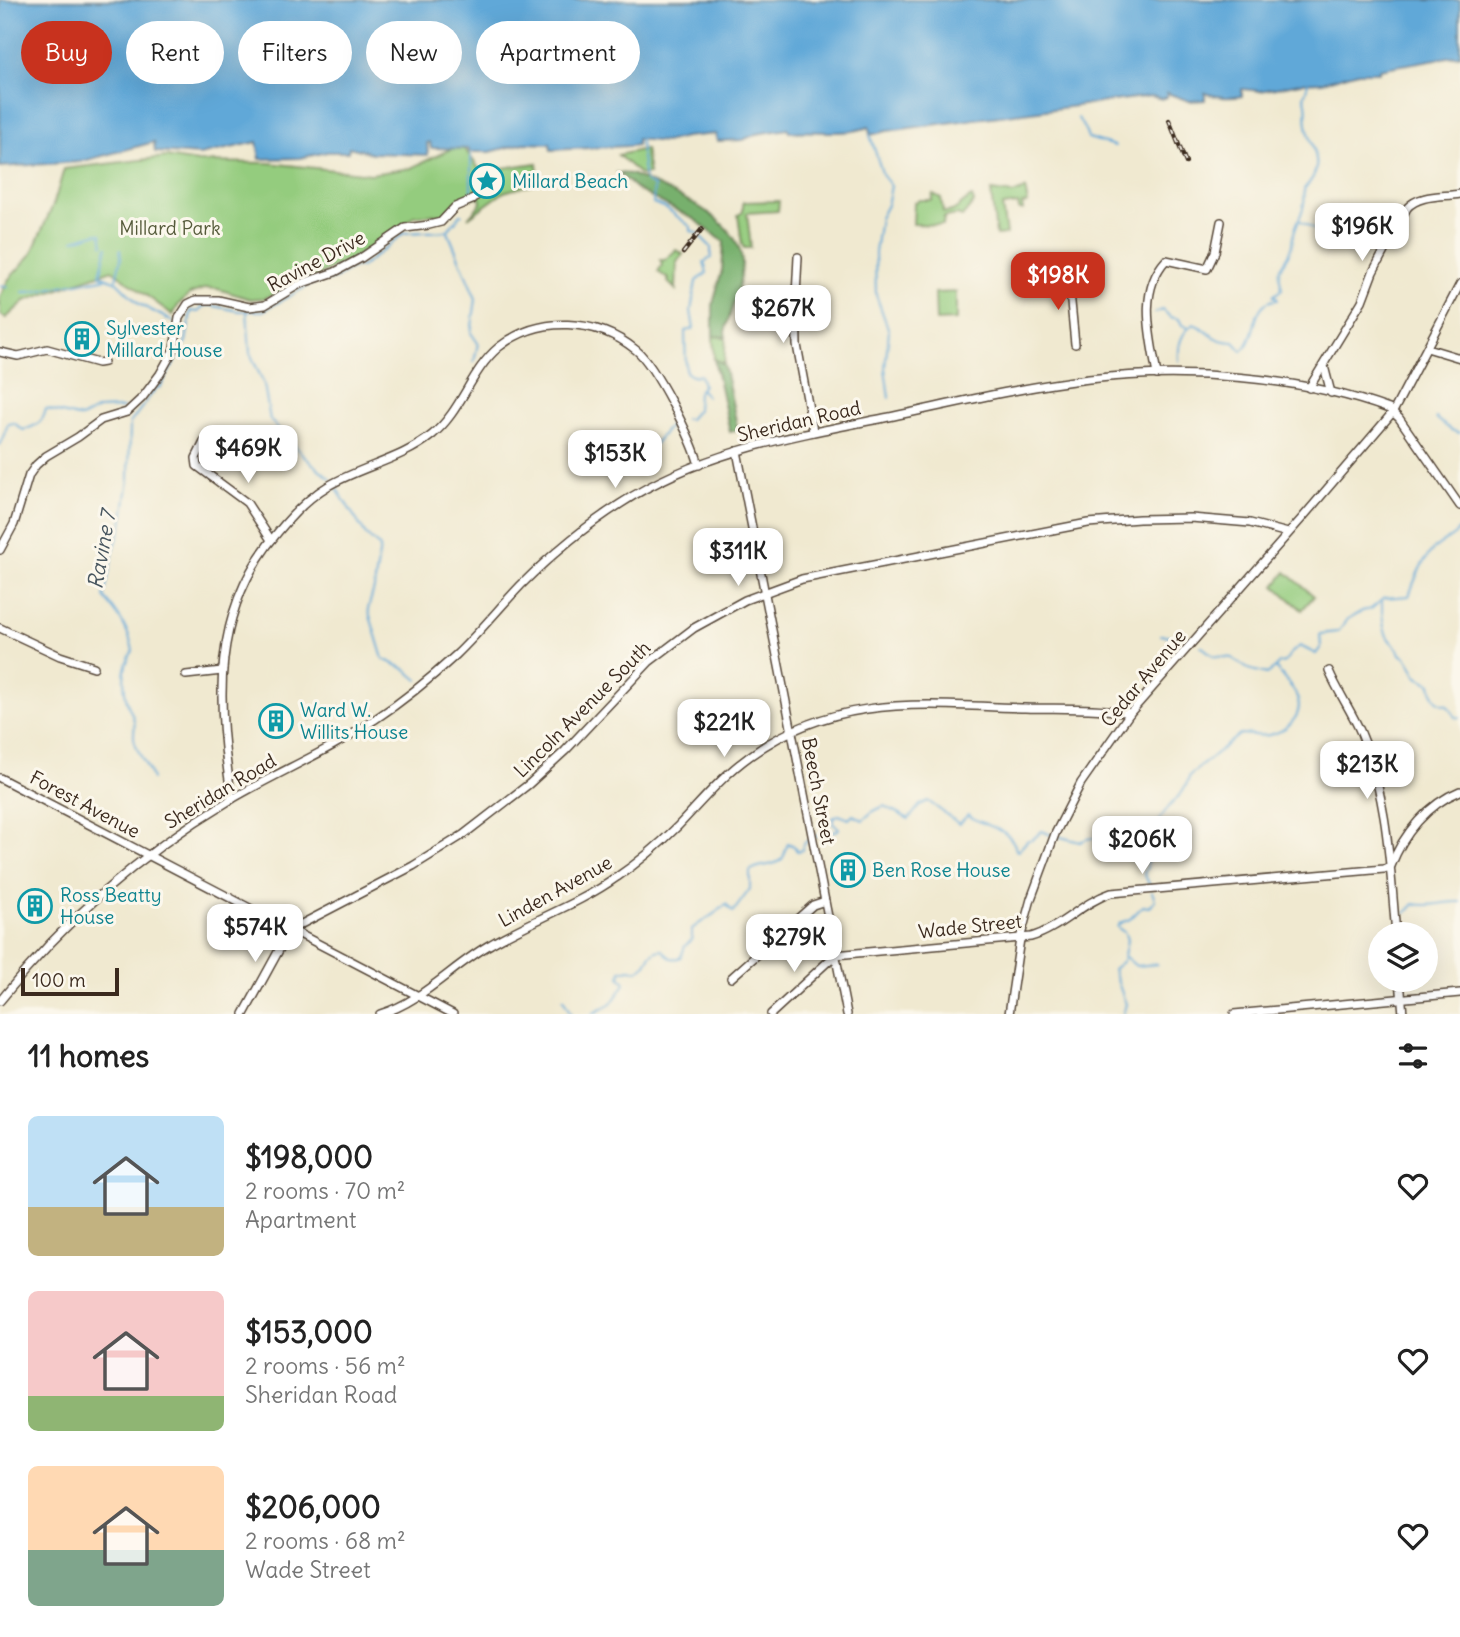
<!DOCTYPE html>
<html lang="en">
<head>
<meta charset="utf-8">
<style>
  body { margin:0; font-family:Delius,sans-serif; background:#f2f2f2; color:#222; height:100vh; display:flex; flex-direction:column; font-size:26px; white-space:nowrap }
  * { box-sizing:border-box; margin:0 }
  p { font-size:23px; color:#767676 }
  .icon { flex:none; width:38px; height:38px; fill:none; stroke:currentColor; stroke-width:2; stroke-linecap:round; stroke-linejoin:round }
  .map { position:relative; height:1014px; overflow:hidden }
  .details { display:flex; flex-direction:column; background:#fff; flex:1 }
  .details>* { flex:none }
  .banner { position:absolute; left:21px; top:21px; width:700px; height:63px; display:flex; gap:14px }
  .buttons { position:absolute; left:1368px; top:922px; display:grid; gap:14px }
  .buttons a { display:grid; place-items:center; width:70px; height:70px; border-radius:50%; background:#fff; box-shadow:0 7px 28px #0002; font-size:35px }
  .scale { position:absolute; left:21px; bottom:18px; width:98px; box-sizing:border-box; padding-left:7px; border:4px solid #3b2a1e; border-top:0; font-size:19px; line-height:24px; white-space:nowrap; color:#3b2a1e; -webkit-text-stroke:5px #fbf7ec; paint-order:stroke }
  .price { position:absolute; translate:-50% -60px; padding:0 16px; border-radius:14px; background:#fff; color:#222; font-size:23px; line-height:46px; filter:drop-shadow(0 2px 4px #0008) }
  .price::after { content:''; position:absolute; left:50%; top:42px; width:21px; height:16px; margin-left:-10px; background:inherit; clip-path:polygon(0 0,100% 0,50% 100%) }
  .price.active { background:#c8321e; color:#fff }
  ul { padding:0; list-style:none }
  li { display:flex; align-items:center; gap:21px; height:175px; padding:0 28px }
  li span { display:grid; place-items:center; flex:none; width:196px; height:140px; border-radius:10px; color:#555 }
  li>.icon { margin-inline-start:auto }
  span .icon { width:84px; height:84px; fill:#fffc; stroke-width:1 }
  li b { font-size:30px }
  h2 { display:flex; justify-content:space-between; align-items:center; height:84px; padding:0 28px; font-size:30px }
  .tag { padding:0 24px; border-radius:32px; background:#fff; box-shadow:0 7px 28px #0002; font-size:24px; line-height:63px }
  .tag.active { background:#c8321e; color:#fff }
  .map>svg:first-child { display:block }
</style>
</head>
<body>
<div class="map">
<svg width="1460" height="1014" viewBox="0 0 1460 1014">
  <rect width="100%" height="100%" fill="#fbf7ec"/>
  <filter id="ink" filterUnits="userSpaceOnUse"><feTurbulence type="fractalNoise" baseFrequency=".0143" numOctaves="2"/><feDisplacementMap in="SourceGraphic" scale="14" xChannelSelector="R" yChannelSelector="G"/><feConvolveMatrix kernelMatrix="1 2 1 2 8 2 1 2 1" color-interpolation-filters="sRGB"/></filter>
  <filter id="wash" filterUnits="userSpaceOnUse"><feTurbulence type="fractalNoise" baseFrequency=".00686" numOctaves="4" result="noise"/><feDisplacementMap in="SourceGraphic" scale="28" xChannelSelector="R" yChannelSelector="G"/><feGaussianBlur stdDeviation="1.57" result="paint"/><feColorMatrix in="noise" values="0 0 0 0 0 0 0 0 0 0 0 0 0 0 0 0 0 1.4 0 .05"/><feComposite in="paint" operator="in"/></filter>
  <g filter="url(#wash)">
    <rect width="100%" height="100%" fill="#f0e9d0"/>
    <g fill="#94cc7e" stroke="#687b4e" stroke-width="2">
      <path d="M 461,144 L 481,171 L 537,163 L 539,182 L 504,192 L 468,218 L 481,203 L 480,197 L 461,198 L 443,214 L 414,216 L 391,235 L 347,262 L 265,298 L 250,299 L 218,289 L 206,288 L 190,294 L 179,304 L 173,315 L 112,270 L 25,301 L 6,318 L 0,315 L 0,297 L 8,280 L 31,255 L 54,203 L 64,169 L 166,157 L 198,162 L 269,163 L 371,174 L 411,168 Z"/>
      <path d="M 645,149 L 649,174 L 641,175 L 618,155 Z"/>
      <path d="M 1025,189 L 1028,203 L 1022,204 L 1023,210 L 1019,210 L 1018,204 L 1002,206 L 1006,234 L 996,235 L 991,191 L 1013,194 Z"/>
      <path d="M 933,194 L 941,198 L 943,212 C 956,214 961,202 972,197 L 974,202 L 962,217 L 957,215 L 944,217 L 943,225 L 913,224 L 914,203 L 919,200 L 931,200 Z"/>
      <path d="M 779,201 L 778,211 L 747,213 L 751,248 L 744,248 L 742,244 L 738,215 L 743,212 L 743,202 Z"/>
      <path d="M 676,250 L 683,254 L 677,262 L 676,290 L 668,282 L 669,279 L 658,272 L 662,265 L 660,260 L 665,260 Z"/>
      <path d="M 956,292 L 956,320 L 936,321 L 935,293 Z"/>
      <path d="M 713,336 L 726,337 L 724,364 L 714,359 Z"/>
      <path d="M 1286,572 L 1314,596 L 1302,610 L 1275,586 Z"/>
    </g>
    <g fill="#77b06d" stroke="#596d46" stroke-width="2">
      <path d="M 618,173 L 631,174 C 666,190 743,217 742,264 C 741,288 731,309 725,332 L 726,337 L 713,336 L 713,304 L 722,270 L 724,242 L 694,219 L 639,191 Z"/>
      <path d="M 714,359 L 724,364 L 738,430 L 730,432 Z"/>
    </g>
    <path fill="#61a8d8" stroke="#4e697b" stroke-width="2" d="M 0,0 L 1460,0 L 1460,55 L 1379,69 L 1379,72 L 1358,72 L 1323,82 L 1300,83 L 1261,91 L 1242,89 L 1242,96 C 1229,99 1217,97 1205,93 L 1205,100 L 1189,101 L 1167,93 L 1167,97 L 1162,99 L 1151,96 L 887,131 L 870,135 L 869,127 C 844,136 815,130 789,132 L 788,129 L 756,134 L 743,140 L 717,141 L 715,134 L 685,137 L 665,142 L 637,139 L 637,145 L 630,146 L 551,150 L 550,144 L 524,143 L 490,152 L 469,152 L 469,149 L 431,148 L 430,142 L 427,143 L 428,155 L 372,153 L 349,147 L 348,152 L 327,152 L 300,158 L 260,159 L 257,142 L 200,155 L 155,152 L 154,142 L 80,162 L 0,167 Z"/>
    <path fill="#f0e9d0" d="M 1054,113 L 957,125 L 901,133 L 974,120 Z"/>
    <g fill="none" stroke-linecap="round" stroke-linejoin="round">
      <g stroke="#61a8d8" stroke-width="2">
        <path d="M 1078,118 L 1083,127"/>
        <path d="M 1084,128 L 1088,138 L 1115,146"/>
        <path d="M 870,135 L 883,176 L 891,186 L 887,205 L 880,218 L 875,252 L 876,295 L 889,331 L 885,368 L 889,398"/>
        <path d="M 640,140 L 645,181 L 654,186 L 653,203 L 666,208 L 691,227 L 691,231 L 696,232 L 711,247 L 711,258 L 704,262 L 707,273 L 696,281 L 691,311 L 694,329 L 685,331 L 686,372 L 692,376 L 700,375 L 703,385 L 698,392 L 697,410 L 689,419 L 685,419"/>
        <path d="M 471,152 L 471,193"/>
        <path d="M 1299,220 L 1319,232 L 1323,241"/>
        <path d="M 448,232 L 476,299 L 471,333 L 478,343 L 474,362"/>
        <path d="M 74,240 L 98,233 L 101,234 L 103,245"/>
        <path d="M 107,247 L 100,275 L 117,282 L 139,304 L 174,322"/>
        <path d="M 116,279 L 121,258 L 120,250"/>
        <path d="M 0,286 L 7,287"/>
        <path d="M 23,292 C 36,293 44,289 56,287 C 73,283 90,282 107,278"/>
        <path d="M 247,311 L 250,353 L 264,384 L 270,420 L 307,459 L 331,479"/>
        <path d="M 1154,313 L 1163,310 L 1170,317 L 1179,319 L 1182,325 L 1187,327"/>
        <path d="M 1179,361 C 1178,346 1180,333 1194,324 C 1212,331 1209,341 1234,342 L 1242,351 C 1259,337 1250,300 1277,300 L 1277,298 L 1273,296 L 1282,289 C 1275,260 1284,269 1291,248 C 1293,244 1292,240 1293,237 C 1297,218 1307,210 1304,189 C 1327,165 1312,152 1307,125 C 1305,116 1309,106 1304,97 L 1308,83"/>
        <path d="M 700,389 L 707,396"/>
        <path d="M 1436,418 L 1451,430 L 1460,433"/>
        <path d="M 0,445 L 8,424 L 14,423 L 23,430 C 36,426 43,423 46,409 L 81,418 L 98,409 L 123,408"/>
        <path d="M 642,473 L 644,456 L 674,421"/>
        <path d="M 337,489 L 366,535 L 380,547 L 374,588 L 368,609 L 383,659 L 405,669 L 418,680"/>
        <path d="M 1382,601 C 1382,612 1382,625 1387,636 C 1391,644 1398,646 1400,654 L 1406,657 L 1418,677 L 1431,684 C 1433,696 1435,703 1447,705 L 1456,717 L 1460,718"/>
        <path d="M 1161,635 L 1190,638"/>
        <path d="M 1201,646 L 1214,656 L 1232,658 L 1248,669 L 1267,674 L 1274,669"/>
        <path d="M 152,779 C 148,766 139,756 135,743 C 132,735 136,728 134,721 C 133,715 130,710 128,705 C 123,687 121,666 133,651 C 129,629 118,614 104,597 L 113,552 L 122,525 L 129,479 L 130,423 L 157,387 L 160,388 L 186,341 L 191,311 L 199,312 L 202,307 L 209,305 L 239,311 L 263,311 L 311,284 L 335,279 L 351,269 L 363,266 L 404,233 L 447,231 L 462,214"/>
        <path d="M 1057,836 L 1080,842 C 1100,831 1126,845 1147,848"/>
        <path d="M 814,837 L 838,830 L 839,828 L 833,824 L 833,818 L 839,815 L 849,819 L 853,815 L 863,820 L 872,812 L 884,806 L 909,819 L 920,805 L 928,801 L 959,824 L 968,815 C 983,827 1012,827 1016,850 L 1018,851 L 1028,840 L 1032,840 L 1042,831 L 1051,835"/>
        <path d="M 1150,886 L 1144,873 L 1147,868 L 1147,848 L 1153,842 C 1155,808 1182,804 1190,775 L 1240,734 C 1249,734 1260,737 1269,735 C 1284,732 1303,718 1298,700 C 1295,690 1283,675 1275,668 L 1279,663 L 1285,662 L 1290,654 L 1300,646 L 1316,654 L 1321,647 L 1320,634 L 1338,632 L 1348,619 L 1362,611 L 1371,609 L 1384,598 L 1409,596 C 1415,579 1423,557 1437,546 C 1445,540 1455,537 1460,528"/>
        <path d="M 1406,913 L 1414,904 C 1432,908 1442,901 1460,902"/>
        <path d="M 1124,956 L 1136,966 L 1157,964"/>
        <path d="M 563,999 L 571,1014"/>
        <path d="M 592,1014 L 611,1004 L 625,984 L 624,981 L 620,978 L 621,971 L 630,969 L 638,971 L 646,964 L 651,955 L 656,951 L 663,950 C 668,957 672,961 681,957 L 685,946 L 692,939 L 692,929 C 704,919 717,914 726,904 L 733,912 L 750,889 L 750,871 C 759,863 773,868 782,859 C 785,855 786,848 788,843 L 794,846 L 797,851 L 802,850 L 803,844 L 809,840"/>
        <path d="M 1123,1014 L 1126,1004 L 1113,969 L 1123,961 L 1127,940 L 1125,933 L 1117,927 L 1120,923 L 1130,919 L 1143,906 L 1149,907 L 1155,900 L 1152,892"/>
      </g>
    </g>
  </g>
  <g filter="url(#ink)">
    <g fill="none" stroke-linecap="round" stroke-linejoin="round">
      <g stroke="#564739" stroke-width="10">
        <g id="minor">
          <path d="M 798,257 L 796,296 L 797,345 L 813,431"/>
          <path d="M 1065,276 L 1070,292 L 1075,344"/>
          <path d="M 1427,348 L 1460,358"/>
          <path d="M 0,352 L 18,356 L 47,349 L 98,363 L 104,362"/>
          <path d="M 1324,366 L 1331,393"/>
          <path d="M 1157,375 C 1151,338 1137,292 1166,260 L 1207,269 L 1215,252 L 1221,222"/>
          <path d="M 1309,388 L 1362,301 L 1373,272 L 1407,208 C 1419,194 1443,197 1460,194"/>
          <path d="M 204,442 L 196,458 L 197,466 L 247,503 L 271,540"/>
          <path d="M 737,451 L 847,1014"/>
          <path d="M 0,550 L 14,524 L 29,475 L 36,465 L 46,456 L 78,437 L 101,420 L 127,412 L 142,398 L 160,374 L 174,349 L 179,318 L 188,304 L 196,300 L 218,300 L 249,307 L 265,305 L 300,284 L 335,272 L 361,258 L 405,228 L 429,225 L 441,222 L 455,207 L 472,200 L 476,196"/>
          <path d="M 0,628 L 60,656 L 94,667"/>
          <path d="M 1329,671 C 1338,692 1352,712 1361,733 C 1388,797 1390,867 1396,934"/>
          <path d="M 186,675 L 222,671"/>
          <path d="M 0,778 L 453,1014"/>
          <path d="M 232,799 C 216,704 211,610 278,532 C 292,515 309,497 328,486 C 362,466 401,460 432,435 C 462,411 470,371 499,347 C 539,315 597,318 636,350 C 655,365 693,441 699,465"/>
          <path d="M 731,978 L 813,905 L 825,901"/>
          <path d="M 1400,980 L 1403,1014"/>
          <path d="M 0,1001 C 64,921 140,854 227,802 C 275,773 328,752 374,720 C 403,701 430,679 456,655 C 479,633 499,608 521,585 C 551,555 584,527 620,504 C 699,452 793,436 884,418 C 952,404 1020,387 1089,379 C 1184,368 1299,376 1389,409 L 1399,418 L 1460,506"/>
          <path d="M 244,1014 L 290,930 L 413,866 L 463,835 L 529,784 L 565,751 L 649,662 L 694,628 L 745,600 L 802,579 L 1088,523 L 1139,519 L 1191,518 L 1250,523 L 1288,533"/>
          <path d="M 380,1014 C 422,1002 453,965 491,944 C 532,920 578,905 617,877 C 639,862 659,845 678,826 C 701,802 722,776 750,756 C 836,693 925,705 1025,708 C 1059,709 1096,707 1130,713"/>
          <path d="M 771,1014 L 835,955 L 1031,937 C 1061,928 1081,903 1111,893 L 1384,869 L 1391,866 C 1403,834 1428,804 1460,791"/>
          <path d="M 1009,1014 L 1020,939 L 1031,899 L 1055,834 L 1081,783 L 1130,713 L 1303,517 L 1393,412 L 1460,284"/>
          <path d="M 1234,1014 L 1460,993"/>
        </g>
      </g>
      <use href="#minor" stroke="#fff" stroke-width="7"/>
      <g stroke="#3b2a1e" stroke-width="4.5">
        <g id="rail">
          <path d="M 1169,120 L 1186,163"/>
          <path d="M 683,253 L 702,229"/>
        </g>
      </g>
      <use href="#rail" stroke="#fbf7ec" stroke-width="2" stroke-dasharray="5" stroke-linecap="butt"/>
    </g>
  </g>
  <defs>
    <g id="sight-ring" transform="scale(1.75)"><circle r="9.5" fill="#fbf7ec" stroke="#0f9aa8" stroke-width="1.5"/><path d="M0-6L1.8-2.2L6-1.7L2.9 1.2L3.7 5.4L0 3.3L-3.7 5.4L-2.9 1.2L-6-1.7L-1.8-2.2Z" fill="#0f9aa8"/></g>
    <g id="building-ring" transform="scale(1.75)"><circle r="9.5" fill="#fbf7ec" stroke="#0f9aa8" stroke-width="1.5"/><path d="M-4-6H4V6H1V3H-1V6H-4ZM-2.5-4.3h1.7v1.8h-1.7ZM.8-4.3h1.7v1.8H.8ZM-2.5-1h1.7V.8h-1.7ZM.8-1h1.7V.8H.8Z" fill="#0f9aa8"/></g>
  </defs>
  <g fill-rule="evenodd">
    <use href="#sight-ring" x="487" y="181"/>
    <use href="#building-ring" x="82" y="339"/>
    <use href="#building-ring" x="276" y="721"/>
    <use href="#building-ring" x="848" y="870"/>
    <use href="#building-ring" x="35" y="906"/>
  </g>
  <g text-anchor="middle" stroke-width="6" stroke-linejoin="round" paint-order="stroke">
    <g font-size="19" fill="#0d838f" stroke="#fbf7ec" text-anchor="start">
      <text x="512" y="188">Millard Beach</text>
      <text x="106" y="335">Sylvester<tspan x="106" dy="22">Millard House</tspan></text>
      <text x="300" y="717">Ward W.<tspan x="300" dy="22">Willits House</tspan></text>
      <text x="872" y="877">Ben Rose House</text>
      <text x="60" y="902">Ross Beatty<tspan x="60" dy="22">House</tspan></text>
    </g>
    <g font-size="19" fill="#565b3b" stroke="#fbf7ec">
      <text x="170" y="235">Millard Park</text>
    </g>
    <g font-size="19" fill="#3b2a1e" stroke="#fbf7ec">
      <text transform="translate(316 261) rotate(-28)" y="7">Ravine Drive</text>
      <text transform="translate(799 421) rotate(-13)" y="7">Sheridan Road</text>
      <text transform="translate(1143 678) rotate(-50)" y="7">Cedar Avenue</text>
      <text transform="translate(582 709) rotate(-45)" y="7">Lincoln Avenue South</text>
      <text transform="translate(220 791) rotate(-31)" y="7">Sheridan Road</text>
      <text transform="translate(819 791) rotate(79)" y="7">Beech Street</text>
      <text transform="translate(85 804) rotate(28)" y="7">Forest Avenue</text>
      <text transform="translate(555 891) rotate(-29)" y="7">Linden Avenue</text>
      <text transform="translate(970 926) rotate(-6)" y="7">Wade Street</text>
    </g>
    <g font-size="21" font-style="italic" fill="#48565f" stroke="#fbf7ec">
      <text transform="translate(102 550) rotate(-80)" y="7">Ravine 7</text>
    </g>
  </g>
</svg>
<div class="buttons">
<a><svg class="icon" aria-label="layers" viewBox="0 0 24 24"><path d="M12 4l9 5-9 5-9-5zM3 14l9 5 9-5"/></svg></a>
</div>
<div class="scale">100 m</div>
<b class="price" style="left:1362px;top:263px">$196K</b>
<b class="price active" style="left:1058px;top:312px">$198K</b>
<b class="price" style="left:783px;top:345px">$267K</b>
<b class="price" style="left:248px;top:485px">$469K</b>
<b class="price" style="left:615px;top:490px">$153K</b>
<b class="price" style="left:738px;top:588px">$311K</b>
<b class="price" style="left:724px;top:759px">$221K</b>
<b class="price" style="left:1367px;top:801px">$213K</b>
<b class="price" style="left:1142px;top:876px">$206K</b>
<b class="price" style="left:255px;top:964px">$574K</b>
<b class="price" style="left:794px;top:974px">$279K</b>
<div class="banner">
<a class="tag active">Buy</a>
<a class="tag">Rent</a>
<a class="tag">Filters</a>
<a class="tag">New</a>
<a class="tag">Apartment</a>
</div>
</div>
<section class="details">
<h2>11 homes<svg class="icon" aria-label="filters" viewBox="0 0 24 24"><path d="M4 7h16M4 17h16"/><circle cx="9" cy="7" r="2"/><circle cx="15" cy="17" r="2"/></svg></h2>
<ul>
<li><span style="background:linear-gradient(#bfe0f5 65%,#c2b280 0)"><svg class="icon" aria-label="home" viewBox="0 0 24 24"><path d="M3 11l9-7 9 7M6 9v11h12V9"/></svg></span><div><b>$198,000</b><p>2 rooms · 70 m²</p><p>Apartment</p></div><svg class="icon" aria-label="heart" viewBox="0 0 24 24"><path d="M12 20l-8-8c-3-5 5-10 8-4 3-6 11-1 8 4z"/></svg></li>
<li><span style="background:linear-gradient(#f6c9c9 75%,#8fb573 0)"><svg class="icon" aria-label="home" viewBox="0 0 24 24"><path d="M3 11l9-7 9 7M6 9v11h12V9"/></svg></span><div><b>$153,000</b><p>2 rooms · 56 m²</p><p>Sheridan Road</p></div><svg class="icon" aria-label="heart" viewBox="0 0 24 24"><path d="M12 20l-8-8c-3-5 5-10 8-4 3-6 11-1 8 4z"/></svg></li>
<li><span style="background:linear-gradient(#ffd9b3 60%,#7fa58c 0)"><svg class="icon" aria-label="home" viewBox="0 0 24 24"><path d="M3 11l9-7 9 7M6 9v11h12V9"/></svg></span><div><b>$206,000</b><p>2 rooms · 68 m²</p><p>Wade Street</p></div><svg class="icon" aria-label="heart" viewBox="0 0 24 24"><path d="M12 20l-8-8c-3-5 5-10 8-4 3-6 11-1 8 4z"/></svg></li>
</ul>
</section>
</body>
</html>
